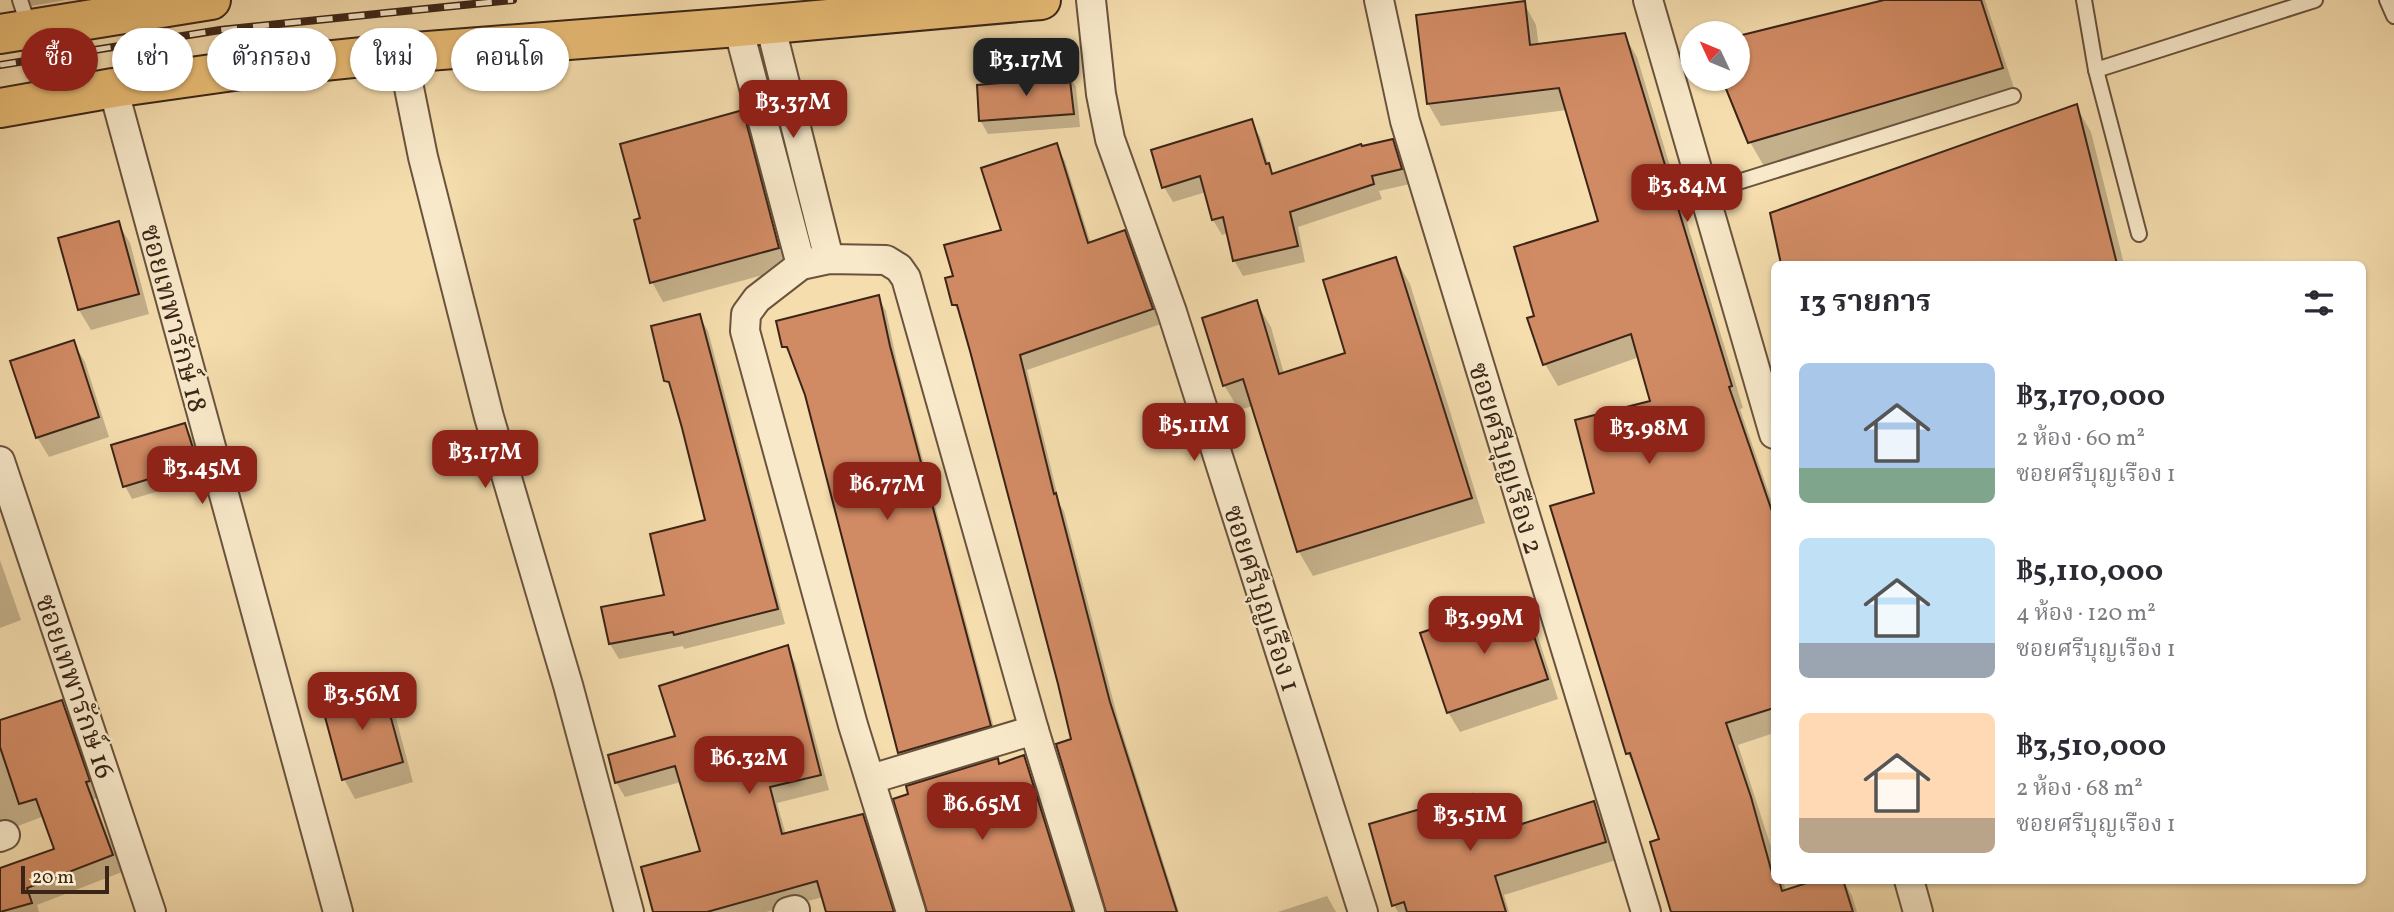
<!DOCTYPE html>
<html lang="th">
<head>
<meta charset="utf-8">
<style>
  body { margin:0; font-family:Vollkorn,"Noto Serif Thai",serif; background:#f2f2f3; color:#2b2b33; height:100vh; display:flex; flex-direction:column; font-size:26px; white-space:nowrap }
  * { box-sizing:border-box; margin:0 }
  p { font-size:23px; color:#7c7c81 }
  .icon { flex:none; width:38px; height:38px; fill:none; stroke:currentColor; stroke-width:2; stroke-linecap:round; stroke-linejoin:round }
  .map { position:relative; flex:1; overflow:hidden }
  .side { position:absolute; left:1771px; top:261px; width:595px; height:623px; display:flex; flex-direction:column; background:#fff; border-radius:10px; box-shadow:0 2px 5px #0004 }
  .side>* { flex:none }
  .banner { position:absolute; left:21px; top:28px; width:665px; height:63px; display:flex; gap:14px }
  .needle { width:46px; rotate:314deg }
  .controls { position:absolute; left:1680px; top:21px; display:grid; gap:14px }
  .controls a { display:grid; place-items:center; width:70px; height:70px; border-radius:50%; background:#fff; box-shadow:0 2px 5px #0004; font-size:35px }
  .scale { position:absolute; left:21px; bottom:18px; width:88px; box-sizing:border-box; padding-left:7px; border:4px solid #3b2518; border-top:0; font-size:19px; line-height:24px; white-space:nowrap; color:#3b2518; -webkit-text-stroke:5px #f8e9ca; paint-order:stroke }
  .price { position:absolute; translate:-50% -60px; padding:0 16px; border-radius:14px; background:#8f2418; color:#fff; font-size:23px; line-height:46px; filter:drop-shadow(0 2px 4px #0008) }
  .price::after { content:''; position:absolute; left:50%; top:42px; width:21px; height:16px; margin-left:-10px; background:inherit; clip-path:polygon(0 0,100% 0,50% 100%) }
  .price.selected { background:#222; color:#fff }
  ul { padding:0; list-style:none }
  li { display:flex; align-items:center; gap:21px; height:175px; padding:0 28px }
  li span { display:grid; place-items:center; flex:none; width:196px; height:140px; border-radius:10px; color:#555 }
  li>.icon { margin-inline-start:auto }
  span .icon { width:84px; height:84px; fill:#fffc; stroke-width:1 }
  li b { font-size:30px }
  h2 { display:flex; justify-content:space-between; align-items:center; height:84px; padding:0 28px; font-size:30px }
  .chip { padding:0 24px; border-radius:32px; background:#fff; box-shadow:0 2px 5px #0004; font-size:24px; line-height:63px }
  .chip.selected { background:#8f2418; color:#fff }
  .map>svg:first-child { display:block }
</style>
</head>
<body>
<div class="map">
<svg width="2394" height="912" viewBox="0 0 2394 912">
  <rect width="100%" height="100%" fill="#f5ddae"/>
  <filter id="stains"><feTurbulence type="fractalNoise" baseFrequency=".00286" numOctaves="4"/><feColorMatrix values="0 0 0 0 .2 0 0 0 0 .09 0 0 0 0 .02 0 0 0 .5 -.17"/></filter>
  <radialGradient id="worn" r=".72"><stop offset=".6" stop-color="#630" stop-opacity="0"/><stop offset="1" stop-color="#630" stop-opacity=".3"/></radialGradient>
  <g fill="#0003">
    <path d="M 21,0 L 66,0 L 25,7 Z"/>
    <path d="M 1891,0 L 1985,0 L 2016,94 L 1765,168 L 1750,142 L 1724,79 L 1738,79 L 1738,37 Z"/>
    <path d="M 1524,3 L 1536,25 L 1539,46 L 1624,35 L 1637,57 L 1743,408 L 1740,409 L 1774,508 L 1774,733 L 1738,745 L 1774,856 L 1774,880 L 1783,880 L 1786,892 L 1843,880 L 1852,896 L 1857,912 L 1673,912 L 1661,841 L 1639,773 L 1627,753 L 1596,494 L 1652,402 L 1639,357 L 1558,386 L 1545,364 L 1536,317 L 1600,223 L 1567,110 L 1441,126 L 1428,104 L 1418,17 Z"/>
    <path d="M 1068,74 L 1076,87 L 1080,127 L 988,134 L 980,120 L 1026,83 Z"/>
    <path d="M 2076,106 L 2091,132 L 2124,264 L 1783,264 L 1773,214 Z"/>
    <path d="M 742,112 L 753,132 L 789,268 L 663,302 L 652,282 L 642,219 Z"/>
    <path d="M 1251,121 L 1260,137 L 1269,166 L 1274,175 L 1392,141 L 1401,156 L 1410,184 L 1379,191 L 1382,199 L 1298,227 L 1305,262 L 1243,276 L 1234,260 L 1228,233 L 1222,235 L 1213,220 L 1206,192 L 1173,202 L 1164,187 Z"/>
    <path d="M 1056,146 L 1065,161 L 1091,244 L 1124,233 L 1133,248 L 1161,324 L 1027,370 L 1060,505 L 1064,511 L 1118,719 L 1179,912 L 1108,912 L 1073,740 L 963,320 L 954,304 L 955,277 L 1003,231 Z"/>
    <path d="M 118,223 L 130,243 L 149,314 L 91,330 L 79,310 L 60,239 Z"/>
    <path d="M 1396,259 L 1410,284 L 1485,523 L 1313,576 L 1299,552 L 1253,406 L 1239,410 L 1224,385 L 1256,302 L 1271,327 L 1284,374 L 1348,354 Z"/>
    <path d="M 878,297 L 886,311 L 897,362 L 997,739 L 908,766 L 900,753 L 806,395 L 794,360 L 784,346 Z"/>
    <path d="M 699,316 L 708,331 L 785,624 L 684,649 L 683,646 L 619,659 L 610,644 L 667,596 L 707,522 L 674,394 L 666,380 Z"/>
    <path d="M 73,342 L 85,362 L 109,437 L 49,457 L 37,437 Z"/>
    <path d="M 185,425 L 192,438 L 204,478 L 132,499 L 125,486 Z"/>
    <path d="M 0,560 L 21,620 L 0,628 Z"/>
    <path d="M 1521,601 L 1533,621 L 1558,699 L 1460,732 L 1448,712 Z"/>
    <path d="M 787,648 L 795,663 L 829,790 L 777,803 L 786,835 L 862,816 L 871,831 L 896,912 L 826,912 L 823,897 L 766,912 L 654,912 L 702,852 L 681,782 L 625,797 L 616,782 L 677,737 Z"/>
    <path d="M 381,687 L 393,707 L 413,782 L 355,799 L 344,779 Z"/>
    <path d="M 62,702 L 71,719 L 98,798 L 94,799 L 122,872 L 37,905 L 39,912 L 0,912 L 0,870 L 56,850 L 44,816 L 0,833 L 0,722 Z"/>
    <path d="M 1024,757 L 1032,773 L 1075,912 L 929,912 L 997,760 L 1000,765 Z"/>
    <path d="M 1471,797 L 1482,815 L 1488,837 L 1593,803 L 1604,822 L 1616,860 L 1504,895 L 1509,912 L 1398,912 L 1394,905 Z"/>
    <path d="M 1327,896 L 1336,912 L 1278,912 Z"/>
  </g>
  <g fill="#d18b64" stroke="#3b2518" stroke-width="2">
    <path d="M 1884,0 L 1981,0 L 2003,68 L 1748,143 L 1722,79 L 1738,79 L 1738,36 Z"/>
    <path d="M 1525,1 L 1530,45 L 1625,33 L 1732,386 L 1729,387 L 1774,517 L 1774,708 L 1726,723 L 1751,797 L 1774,880 L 1779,880 L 1782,891 L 1816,880 L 1843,880 L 1853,912 L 1671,912 L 1650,842 L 1659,839 L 1630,753 L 1626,754 L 1550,506 L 1594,493 L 1575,420 L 1650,401 L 1631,334 L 1543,365 L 1527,318 L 1534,316 L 1514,247 L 1598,221 L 1559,88 L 1427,104 L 1416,15 Z"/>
    <path d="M 1069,72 L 1074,114 L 979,121 L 977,85 L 1024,81 L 1023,78 Z"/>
    <path d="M 2077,104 L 2117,264 L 1781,264 L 1770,213 Z"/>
    <path d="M 743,110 L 779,248 L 650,283 L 634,220 L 640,218 L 620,144 Z"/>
    <path d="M 1252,119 L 1266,164 L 1269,163 L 1272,174 L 1361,144 L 1362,146 L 1393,139 L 1402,169 L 1372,176 L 1374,184 L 1290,212 L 1298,246 L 1233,261 L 1223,217 L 1212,220 L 1200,176 L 1162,188 L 1151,150 Z"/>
    <path d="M 1057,143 L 1088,243 L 1125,230 L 1153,309 L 1020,355 L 1054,494 L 1056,493 L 1110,702 L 1177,912 L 1106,912 L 1056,744 L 1071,739 L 1058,684 L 970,351 L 957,305 L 952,305 L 945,278 L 953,276 L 944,245 L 1001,230 L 981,168 Z"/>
    <path d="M 119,221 L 139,294 L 78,310 L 58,238 Z"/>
    <path d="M 1396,257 L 1472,498 L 1297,552 L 1243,379 L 1223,386 L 1202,318 L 1257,300 L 1279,374 L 1345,353 L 1323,280 Z"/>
    <path d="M 879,295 L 890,346 L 991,726 L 898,753 L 805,395 L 787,347 L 782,347 L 776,321 Z"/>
    <path d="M 700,314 L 778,609 L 674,635 L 673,632 L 609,644 L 601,607 L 664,595 L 650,534 L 705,520 L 682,428 L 669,382 L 664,381 L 651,326 Z"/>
    <path d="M 74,340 L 99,417 L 36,438 L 10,361 Z"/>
    <path d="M 185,423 L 198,464 L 123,487 L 111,445 Z"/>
    <path d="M 1522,599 L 1548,679 L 1447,713 L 1420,633 Z"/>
    <path d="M 788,645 L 821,775 L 770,787 L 782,834 L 863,814 L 894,912 L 826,912 L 817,881 L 707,912 L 653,912 L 641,867 L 700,851 L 675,766 L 615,783 L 608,755 L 675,736 L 659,686 Z"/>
    <path d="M 382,685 L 403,762 L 342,780 L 321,702 Z"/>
    <path d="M 62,700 L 90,781 L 86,782 L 113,855 L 27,888 L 32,903 L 0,912 L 0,868 L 54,849 L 36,799 L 19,804 L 0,747 L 0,720 Z"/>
    <path d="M 1024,755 L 1073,912 L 927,912 L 893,799 L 908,794 L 906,786 L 998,758 L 999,764 Z"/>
    <path d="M 1472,794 L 1484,836 L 1594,801 L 1606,842 L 1495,876 L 1506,912 L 1407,912 L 1404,902 L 1392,906 L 1369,824 Z"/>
  </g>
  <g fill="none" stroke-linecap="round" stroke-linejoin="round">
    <g stroke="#6a533e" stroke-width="18">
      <g id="lane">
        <path d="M 20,0 L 29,27"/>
        <path d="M 2084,0 L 2096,70 L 2139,234"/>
        <path d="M 2387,0 L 2394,16"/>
        <path d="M 2096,70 L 2315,0"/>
        <path d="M 1703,193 L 2013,96"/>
      </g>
    </g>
    <g stroke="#6a533e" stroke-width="32">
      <g id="street">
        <path d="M 1091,0 L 1101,94 L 1110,139 L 1172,312 L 1363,912"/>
        <path d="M 1379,0 L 1405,121 L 1646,912"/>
        <path d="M 1648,0 L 1774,434"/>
        <path d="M 770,24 L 829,259"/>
        <path d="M 738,27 L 801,265"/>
        <path d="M 402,53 L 423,157 L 489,417 L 568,685 L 629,912"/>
        <path d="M 113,88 L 338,912"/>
        <path d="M 0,461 L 151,912"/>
        <path d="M 871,779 L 1034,730"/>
        <path d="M 0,837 L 5,835"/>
        <path d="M 1909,880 L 1918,912"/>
        <path d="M 788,912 L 795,910"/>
        <path d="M 911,912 L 853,725 L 745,331 L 746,314 L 757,299 L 801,265 L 829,259 L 886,260 L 899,268 L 906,278 L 1034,730 L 1090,912"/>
      </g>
    </g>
    <g stroke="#3b2518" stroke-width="42">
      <g id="primary">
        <path d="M 0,34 L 211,0"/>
        <path d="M 0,108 L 113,88 L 254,68 L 402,53 L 738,27 L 1041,0"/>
      </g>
    </g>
    <use href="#lane" stroke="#f8e9ca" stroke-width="14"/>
    <use href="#street" stroke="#f8e9ca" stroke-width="28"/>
    <use href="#primary" stroke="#eabe77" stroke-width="38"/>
    <g stroke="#3b2518" stroke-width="8">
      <path id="rail" d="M 0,65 L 220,30 L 513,0"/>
    </g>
    <use href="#rail" stroke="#f8e9ca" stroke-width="5" stroke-dasharray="16" stroke-linecap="butt"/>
  </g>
  <g text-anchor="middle" stroke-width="5" stroke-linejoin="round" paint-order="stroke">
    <g font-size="28" fill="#3b2518" stroke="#f8e9ca">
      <text transform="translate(175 318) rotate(75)" y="10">ซอยเทพารักษ์ 18</text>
      <text transform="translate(1507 458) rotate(73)" y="10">ซอยศรีบุญเรือง 2</text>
      <text transform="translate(1263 598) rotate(72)" y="10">ซอยศรีบุญเรือง 1</text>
      <text transform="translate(76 686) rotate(71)" y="10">ซอยเทพารักษ์ 16</text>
    </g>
  </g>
  <rect width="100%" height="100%" filter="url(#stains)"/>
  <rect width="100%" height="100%" fill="url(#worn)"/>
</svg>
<div class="controls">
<a><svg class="needle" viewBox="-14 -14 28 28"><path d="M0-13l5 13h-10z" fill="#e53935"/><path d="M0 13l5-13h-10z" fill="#7c7c81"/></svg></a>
</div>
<div class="scale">20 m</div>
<b class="price selected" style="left:1026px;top:98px">฿3.17M</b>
<b class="price" style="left:793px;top:140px">฿3.37M</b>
<b class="price" style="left:1687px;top:224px">฿3.84M</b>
<b class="price" style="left:1194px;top:463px">฿5.11M</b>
<b class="price" style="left:1649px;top:466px">฿3.98M</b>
<b class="price" style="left:485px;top:490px">฿3.17M</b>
<b class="price" style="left:202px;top:506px">฿3.45M</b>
<b class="price" style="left:887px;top:522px">฿6.77M</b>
<b class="price" style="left:1484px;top:656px">฿3.99M</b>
<b class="price" style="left:362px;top:732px">฿3.56M</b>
<b class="price" style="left:749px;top:796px">฿6.32M</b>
<b class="price" style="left:982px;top:842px">฿6.65M</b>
<b class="price" style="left:1470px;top:853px">฿3.51M</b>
<div class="banner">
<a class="chip selected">ซื้อ</a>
<a class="chip">เช่า</a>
<a class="chip">ตัวกรอง</a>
<a class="chip">ใหม่</a>
<a class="chip">คอนโด</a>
</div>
<section class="side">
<h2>13 รายการ<svg class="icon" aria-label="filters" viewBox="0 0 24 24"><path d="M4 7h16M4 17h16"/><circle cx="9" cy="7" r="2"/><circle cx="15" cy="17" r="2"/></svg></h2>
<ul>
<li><span style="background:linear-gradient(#a9c7e8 75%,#7fa58c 0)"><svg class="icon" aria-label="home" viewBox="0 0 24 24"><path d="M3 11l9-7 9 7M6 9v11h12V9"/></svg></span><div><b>฿3,170,000</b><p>2 ห้อง · 60 m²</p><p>ซอยศรีบุญเรือง 1</p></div></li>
<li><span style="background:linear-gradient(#bfe0f5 75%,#9aa5b1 0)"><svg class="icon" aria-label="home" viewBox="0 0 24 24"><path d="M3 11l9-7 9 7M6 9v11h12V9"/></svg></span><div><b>฿5,110,000</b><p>4 ห้อง · 120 m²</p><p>ซอยศรีบุญเรือง 1</p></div></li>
<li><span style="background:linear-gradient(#ffd9b3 75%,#b9a48a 0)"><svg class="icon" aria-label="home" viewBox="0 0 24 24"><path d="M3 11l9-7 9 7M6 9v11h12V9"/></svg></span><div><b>฿3,510,000</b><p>2 ห้อง · 68 m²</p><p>ซอยศรีบุญเรือง 1</p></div></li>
</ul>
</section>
</div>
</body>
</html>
